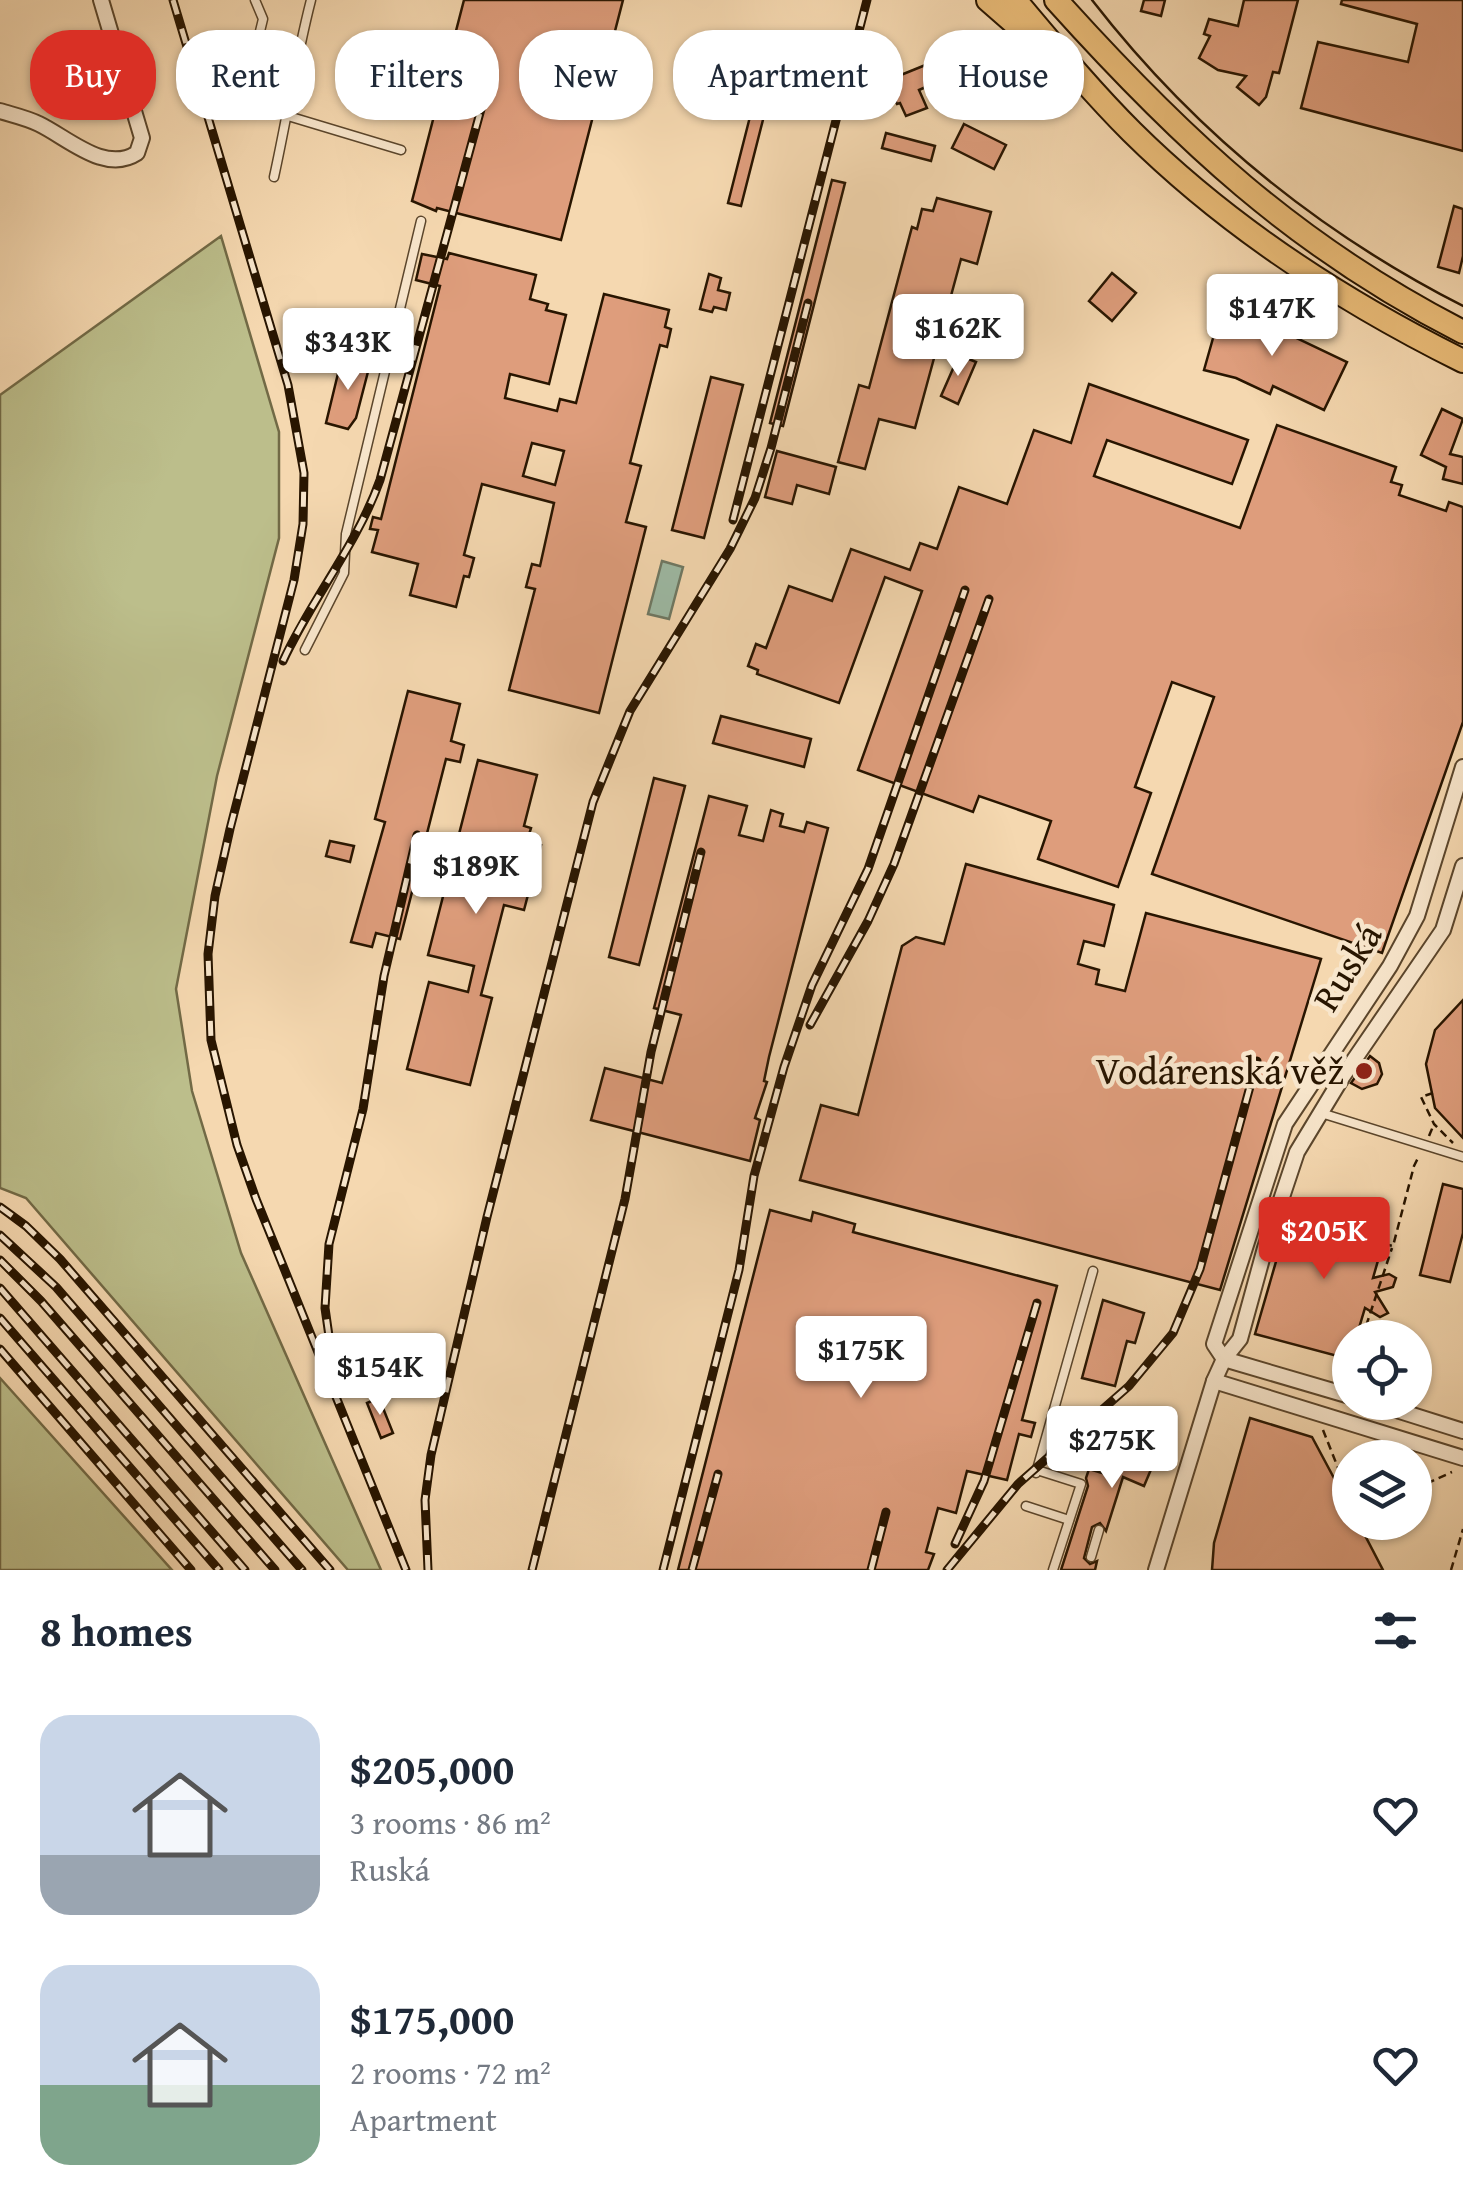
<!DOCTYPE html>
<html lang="en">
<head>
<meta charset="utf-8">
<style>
  body { margin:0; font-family:"Gentium Book Plus",serif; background:#f6f6f7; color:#1f2937; height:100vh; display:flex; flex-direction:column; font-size:38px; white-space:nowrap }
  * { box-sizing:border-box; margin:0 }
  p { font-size:32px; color:#747a83 }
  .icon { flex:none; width:55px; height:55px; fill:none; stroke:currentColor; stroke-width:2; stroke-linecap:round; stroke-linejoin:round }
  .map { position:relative; height:1570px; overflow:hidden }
  .drawer { display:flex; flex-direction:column; background:#fff; flex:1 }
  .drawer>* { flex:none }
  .top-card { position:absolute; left:30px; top:30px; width:1405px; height:90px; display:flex; gap:20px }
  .fabs { position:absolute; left:1332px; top:1320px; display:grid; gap:20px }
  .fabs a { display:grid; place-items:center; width:100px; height:100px; border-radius:50%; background:#fff; box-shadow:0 2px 8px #0004; font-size:50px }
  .price { position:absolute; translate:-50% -85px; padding:0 22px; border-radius:10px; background:#fff; color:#222; font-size:32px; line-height:65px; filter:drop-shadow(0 2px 5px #0008) }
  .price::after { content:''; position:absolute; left:50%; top:60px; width:30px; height:22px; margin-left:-15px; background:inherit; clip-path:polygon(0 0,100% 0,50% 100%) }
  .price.current { background:#d93025; color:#fff }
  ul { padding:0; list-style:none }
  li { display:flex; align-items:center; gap:30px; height:250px; padding:0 40px }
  li span { display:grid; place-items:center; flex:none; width:280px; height:200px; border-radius:30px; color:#555 }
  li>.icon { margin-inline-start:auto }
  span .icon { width:120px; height:120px; fill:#fffc; stroke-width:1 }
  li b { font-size:42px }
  h2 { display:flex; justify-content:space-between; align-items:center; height:120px; padding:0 40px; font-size:42px }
  .tag { padding:0 35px; border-radius:40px; background:#fff; box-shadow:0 2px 8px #0004; font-size:35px; line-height:90px }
  .tag.current { background:#d93025; color:#fff }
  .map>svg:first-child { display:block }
</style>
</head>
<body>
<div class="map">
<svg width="1463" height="1570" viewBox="0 0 1463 1570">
  <rect width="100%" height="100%" fill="#f5d8b0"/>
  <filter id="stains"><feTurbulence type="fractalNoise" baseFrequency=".002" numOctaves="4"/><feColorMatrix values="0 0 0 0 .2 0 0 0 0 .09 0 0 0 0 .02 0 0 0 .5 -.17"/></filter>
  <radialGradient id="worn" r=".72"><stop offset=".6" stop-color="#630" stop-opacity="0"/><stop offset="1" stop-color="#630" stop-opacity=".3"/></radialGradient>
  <g fill="#bcbe8b" stroke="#726a46" stroke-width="2.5">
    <path d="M 221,236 L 279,432 L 279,538 L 217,776 L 176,989 L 192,1091 L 241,1253 L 381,1570 L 348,1570 L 26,1198 L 0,1188 L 0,395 Z"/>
    <path d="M 0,1378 L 172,1570 L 0,1570 Z"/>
  </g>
  <path fill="#9dbba6" stroke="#6e7964" stroke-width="2.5" d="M 662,561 L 683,567 L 669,619 L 648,614 Z"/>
  <g fill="#de9d7c" stroke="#281500" stroke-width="2.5" fill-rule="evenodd">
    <path d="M 464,0 L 623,0 L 561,240 L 437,208 L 436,211 L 412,201 Z"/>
    <path d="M 1144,0 L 1165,0 L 1161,16 L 1141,11 Z"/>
    <path d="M 1244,0 L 1298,0 L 1279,73 L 1273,72 L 1266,97 L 1259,105 L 1237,87 L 1246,76 L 1218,70 L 1199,58 L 1210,36 L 1204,34 L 1209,19 L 1238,26 Z"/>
    <path d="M 1342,0 L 1463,0 L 1463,151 L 1301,108 L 1318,42 L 1408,62 L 1417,24 L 1341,4 Z"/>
    <path d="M 768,46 L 781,49 L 741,206 L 728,203 Z"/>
    <path d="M 928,64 L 935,83 L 919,90 L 927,108 L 906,116 L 900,103 L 897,104 L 895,100 L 889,103 L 881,83 Z"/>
    <path d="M 964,124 L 1006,145 L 994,169 L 952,148 Z"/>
    <path d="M 886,133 L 935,146 L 931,161 L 882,148 Z"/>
    <path d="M 832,180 L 845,183 L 783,426 L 770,423 Z"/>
    <path d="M 937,198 L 991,212 L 977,264 L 961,259 L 915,428 L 879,419 L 865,469 L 838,462 L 859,385 L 869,388 L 912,227 L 917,229 L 922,209 L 933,211 Z"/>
    <path d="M 1454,206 L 1463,209 L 1463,256 L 1459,273 L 1438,267 Z"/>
    <path d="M 449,253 L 536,275 L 530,299 L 548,304 L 546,310 L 566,315 L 549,384 L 510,374 L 505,398 L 557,411 L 560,399 L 576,403 L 604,294 L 669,310 L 665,327 L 671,329 L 667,347 L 660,345 L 630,463 L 641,466 L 626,522 L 646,527 L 599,713 L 509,690 L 535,589 L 526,587 L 532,564 L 540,566 L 554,503 L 482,484 L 464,555 L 474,558 L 469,577 L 464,576 L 456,607 L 410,595 L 418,564 L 372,552 L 378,530 L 370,529 L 373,517 L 381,519 L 440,286 L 416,280 L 422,254 L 447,259 ZM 532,443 L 564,451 L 555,485 L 523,476 Z"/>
    <path d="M 1112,273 L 1136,293 L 1112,321 L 1089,301 Z"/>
    <path d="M 709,274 L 721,278 L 718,290 L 730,293 L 726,310 L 714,307 L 712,312 L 700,309 Z"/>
    <path d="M 1223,303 L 1347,362 L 1324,410 L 1273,386 L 1270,394 L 1236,378 L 1204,370 Z"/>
    <path d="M 959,355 L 976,362 L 958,404 L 941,396 Z"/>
    <path d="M 342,357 L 370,364 L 356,418 L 348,429 L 326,423 Z"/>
    <path d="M 711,377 L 743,385 L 704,538 L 672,530 Z"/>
    <path d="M 1089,384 L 1248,440 L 1232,484 L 1107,440 L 1094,476 L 1240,528 L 1277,425 L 1396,467 L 1391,482 L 1402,485 L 1399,495 L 1446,511 L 1449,502 L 1463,507 L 1463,722 L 1382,953 L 1152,874 L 1214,697 L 1172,682 L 1135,787 L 1151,793 L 1118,887 L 1038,859 L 1051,821 L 979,796 L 973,812 L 858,770 L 922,591 L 885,577 L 839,703 L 757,674 L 758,670 L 748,666 L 756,644 L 766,648 L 789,586 L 832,601 L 851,549 L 910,570 L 920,543 L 937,549 L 959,487 L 1007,504 L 1034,430 L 1071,443 Z"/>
    <path d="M 1442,409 L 1463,419 L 1450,454 L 1463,457 L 1463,484 L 1443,479 L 1446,467 L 1421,455 Z"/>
    <path d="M 777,451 L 836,467 L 829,494 L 797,485 L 792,504 L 765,497 Z"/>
    <path d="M 408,691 L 460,704 L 451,741 L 464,745 L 460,762 L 446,759 L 400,939 L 376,933 L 372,947 L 351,942 L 385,822 L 375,819 Z"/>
    <path d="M 721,716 L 811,739 L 804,767 L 713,743 Z"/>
    <path d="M 478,760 L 537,775 L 524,826 L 531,828 L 527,841 L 541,845 L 524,910 L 504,905 L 481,995 L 492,998 L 470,1085 L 407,1069 L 429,982 L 468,992 L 474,966 L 428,955 Z"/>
    <path d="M 654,778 L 685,786 L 639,965 L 609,957 Z"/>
    <path d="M 709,796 L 747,806 L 739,835 L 763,841 L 771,810 L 783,814 L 780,826 L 804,832 L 807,822 L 828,828 L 769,1057 L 764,1081 L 767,1082 L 755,1118 L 760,1120 L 750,1161 L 591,1120 L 605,1068 L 662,1083 L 681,1015 L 654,1008 Z"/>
    <path d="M 330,841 L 354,846 L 350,862 L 326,856 Z"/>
    <path d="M 966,864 L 1114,905 L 1104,946 L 1084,941 L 1078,964 L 1099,970 L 1096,984 L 1125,991 L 1146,913 L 1321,959 L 1220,1290 L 800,1180 L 821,1105 L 858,1115 L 902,946 L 916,937 L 944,944 Z"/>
    <path d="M 1463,1000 L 1463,1138 L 1435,1108 L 1426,1064 L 1435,1030 Z"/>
    <path d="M 1370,1056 L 1379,1063 L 1382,1074 L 1377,1084 L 1362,1089 L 1351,1083 Z"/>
    <path d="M 1443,1184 L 1463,1189 L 1463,1233 L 1450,1282 L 1420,1275 Z"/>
    <path d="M 1293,1203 L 1387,1229 L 1373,1278 L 1389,1274 L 1396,1278 L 1393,1287 L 1375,1292 L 1388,1313 L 1380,1317 L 1365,1308 L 1356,1338 L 1350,1338 L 1350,1352 L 1347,1352 L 1345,1358 L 1255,1334 Z"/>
    <path d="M 770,1210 L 811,1221 L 813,1212 L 855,1224 L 853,1232 L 1057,1286 L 1022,1420 L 1035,1423 L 1031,1437 L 1019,1434 L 1007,1480 L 967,1471 L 956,1513 L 938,1508 L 926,1552 L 934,1554 L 928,1570 L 678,1570 Z"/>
    <path d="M 1103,1300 L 1144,1313 L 1135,1343 L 1127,1341 L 1115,1386 L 1082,1378 Z"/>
    <path d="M 379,1398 L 393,1433 L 381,1438 L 367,1403 Z"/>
    <path d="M 1250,1418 L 1312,1437 L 1350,1508 L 1350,1522 L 1358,1522 L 1383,1570 L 1212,1570 L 1214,1543 Z"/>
    <path d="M 1135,1421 L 1166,1434 L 1144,1486 L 1123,1477 L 1106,1531 L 1100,1523 L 1092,1527 L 1084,1558 L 1090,1564 L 1097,1561 L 1095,1570 L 1061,1570 L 1088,1486 L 1086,1478 L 1089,1469 L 1112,1476 Z"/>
  </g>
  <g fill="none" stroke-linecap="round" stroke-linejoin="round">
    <g stroke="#5b462c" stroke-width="11">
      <g id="service">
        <path d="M 246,89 L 263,19 L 255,0"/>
        <path d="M 288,116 L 401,150"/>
        <path d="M 274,177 C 287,118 296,58 311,0"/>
        <path d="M 305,650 L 344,573 L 346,534 L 421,221"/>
        <path d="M 1321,1113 L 1463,1157"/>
        <path d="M 1037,1470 L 1081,1484 L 1053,1570"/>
        <path d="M 1036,1473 L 1093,1271"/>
        <path d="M 1026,1506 L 1069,1520"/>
        <path d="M 1091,1557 L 1099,1530"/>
      </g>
    </g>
    <g stroke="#5b462c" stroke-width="18">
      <g id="minor">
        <path d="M 0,111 C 13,115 27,118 39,124 C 68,138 105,174 137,153 L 142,138 L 101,0"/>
        <path d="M 1224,1359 L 1214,1344 L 1285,1124 L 1390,966 L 1417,916 L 1463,767"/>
        <path d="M 1224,1359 L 1350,1396"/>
        <path d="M 1214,1381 L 1463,1458"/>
        <path d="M 1371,1402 L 1463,1431"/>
        <path d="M 1156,1570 L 1214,1381 L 1224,1359 L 1240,1339 L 1265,1248 L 1297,1152 L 1343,1076 L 1443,930 L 1463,866"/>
      </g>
    </g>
    <g stroke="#281500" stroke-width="26">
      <g id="trunk">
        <path d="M 988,0 L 1035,41"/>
        <path d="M 1015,0 C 1053,45 1090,90 1132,132 C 1228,227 1342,301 1463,361"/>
        <path d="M 1056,0 C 1181,139 1295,246 1463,332"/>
      </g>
    </g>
    <g stroke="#281500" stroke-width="2.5" stroke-dasharray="8 5" stroke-linecap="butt">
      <path d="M 1433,1093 L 1421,1097 L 1434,1124 L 1453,1143"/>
      <path d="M 1429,1136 L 1434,1124"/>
      <path d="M 1384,1244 L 1393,1246 L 1414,1166 L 1419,1156"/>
      <path d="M 1362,1338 L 1392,1248"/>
      <path d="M 1339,1379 L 1343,1365 L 1350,1367"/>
      <path d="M 1323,1430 L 1350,1498"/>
      <path d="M 1415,1489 L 1452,1472"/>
      <path d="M 1451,1570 L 1463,1529"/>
    </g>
    <use href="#service" stroke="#f8e6cc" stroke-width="8"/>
    <use href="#minor" stroke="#f8e6cc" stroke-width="14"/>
    <use href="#trunk" stroke="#eabc78" stroke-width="22"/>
    <path stroke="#281500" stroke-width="2.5" d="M 1092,0 C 1192,129 1318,232 1463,306"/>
    <g stroke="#281500" stroke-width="9">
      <g id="rail">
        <path d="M 173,0 L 288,385 L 304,473 L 303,524 L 294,580 L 230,829 L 215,896 L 208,954 L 211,1040 L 237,1145 L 256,1199 L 406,1570"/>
        <path d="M 733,520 L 867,0"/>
        <path d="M 283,661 C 312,598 357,545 380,480 L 490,76"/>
        <path d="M 810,1025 L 868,921 L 894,864 L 989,599"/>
        <path d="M 0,1207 L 26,1226 L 60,1259 L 330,1570"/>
        <path d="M 0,1235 L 56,1287 L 302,1570"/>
        <path d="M 0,1260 L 41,1301 L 275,1570"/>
        <path d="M 0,1288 L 245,1570"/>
        <path d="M 0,1318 L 219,1570"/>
        <path d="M 0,1349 L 191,1570"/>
        <path d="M 333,1364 L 325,1308 L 329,1244 L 363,1109 L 384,976 L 417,835"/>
        <path d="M 955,1544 L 984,1481 L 1037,1303"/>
        <path d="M 428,1570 L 425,1500 L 431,1455 L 487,1217 L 593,802 L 630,711 L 730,549 L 755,498 L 771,448 L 808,303"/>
        <path d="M 532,1570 L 625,1199 L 651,1052 L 701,852"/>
        <path d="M 663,1570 L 739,1270 L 754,1176 L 784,1067 L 812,985 L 868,869 L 965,590"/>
        <path d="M 692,1570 L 718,1474"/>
        <path d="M 871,1570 L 886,1512"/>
        <path d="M 947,1570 L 1018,1484 L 1129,1386 L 1173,1333 L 1200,1269 L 1257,1061"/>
      </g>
    </g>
    <use href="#rail" stroke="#f8e6cc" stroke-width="5" stroke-dasharray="15" stroke-linecap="butt"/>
  </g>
  <circle fill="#8f2418" stroke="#f8e6cc" stroke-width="4" cx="1364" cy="1071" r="10"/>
  <g text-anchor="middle" stroke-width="9" stroke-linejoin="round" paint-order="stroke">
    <g font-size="38" fill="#281500" stroke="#f8e6cc">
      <text transform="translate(1347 967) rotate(-58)" y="13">Ruská</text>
    </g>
    <g font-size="38" fill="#281500" stroke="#f8e6cc" text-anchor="end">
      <text x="1344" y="1084">Vodárenská věž</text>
    </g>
  </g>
  <rect width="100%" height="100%" filter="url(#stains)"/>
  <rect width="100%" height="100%" fill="url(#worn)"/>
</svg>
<div class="fabs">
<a><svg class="icon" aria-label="locate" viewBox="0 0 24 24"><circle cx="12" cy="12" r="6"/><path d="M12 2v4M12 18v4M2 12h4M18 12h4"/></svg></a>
<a><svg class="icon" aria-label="layers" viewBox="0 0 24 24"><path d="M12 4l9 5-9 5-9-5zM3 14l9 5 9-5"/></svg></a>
</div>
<b class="price" style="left:1272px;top:359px">$147K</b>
<b class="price" style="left:958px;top:379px">$162K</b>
<b class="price" style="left:348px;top:393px">$343K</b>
<b class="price" style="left:476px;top:917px">$189K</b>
<b class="price current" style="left:1324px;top:1282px">$205K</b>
<b class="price" style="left:861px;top:1401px">$175K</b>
<b class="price" style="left:380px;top:1418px">$154K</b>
<b class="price" style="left:1112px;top:1491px">$275K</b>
<div class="top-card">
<a class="tag current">Buy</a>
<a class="tag">Rent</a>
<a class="tag">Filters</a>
<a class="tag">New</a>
<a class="tag">Apartment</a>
<a class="tag">House</a>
</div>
</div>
<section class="drawer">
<h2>8 homes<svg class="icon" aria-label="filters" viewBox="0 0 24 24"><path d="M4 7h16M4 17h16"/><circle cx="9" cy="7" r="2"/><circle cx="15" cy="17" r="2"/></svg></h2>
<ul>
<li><span style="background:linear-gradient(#c9d6e8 70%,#9aa5b1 0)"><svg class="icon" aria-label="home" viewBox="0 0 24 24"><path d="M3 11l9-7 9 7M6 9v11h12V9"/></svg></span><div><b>$205,000</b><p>3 rooms · 86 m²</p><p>Ruská</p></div><svg class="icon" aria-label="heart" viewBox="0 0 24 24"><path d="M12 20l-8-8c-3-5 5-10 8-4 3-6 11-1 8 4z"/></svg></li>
<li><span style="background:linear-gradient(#c9d6e8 60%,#7fa58c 0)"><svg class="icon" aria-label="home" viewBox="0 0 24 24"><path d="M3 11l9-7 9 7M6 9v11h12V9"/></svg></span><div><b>$175,000</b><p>2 rooms · 72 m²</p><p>Apartment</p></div><svg class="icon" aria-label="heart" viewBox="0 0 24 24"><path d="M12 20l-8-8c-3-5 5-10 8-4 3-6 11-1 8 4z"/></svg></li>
</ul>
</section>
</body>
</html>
